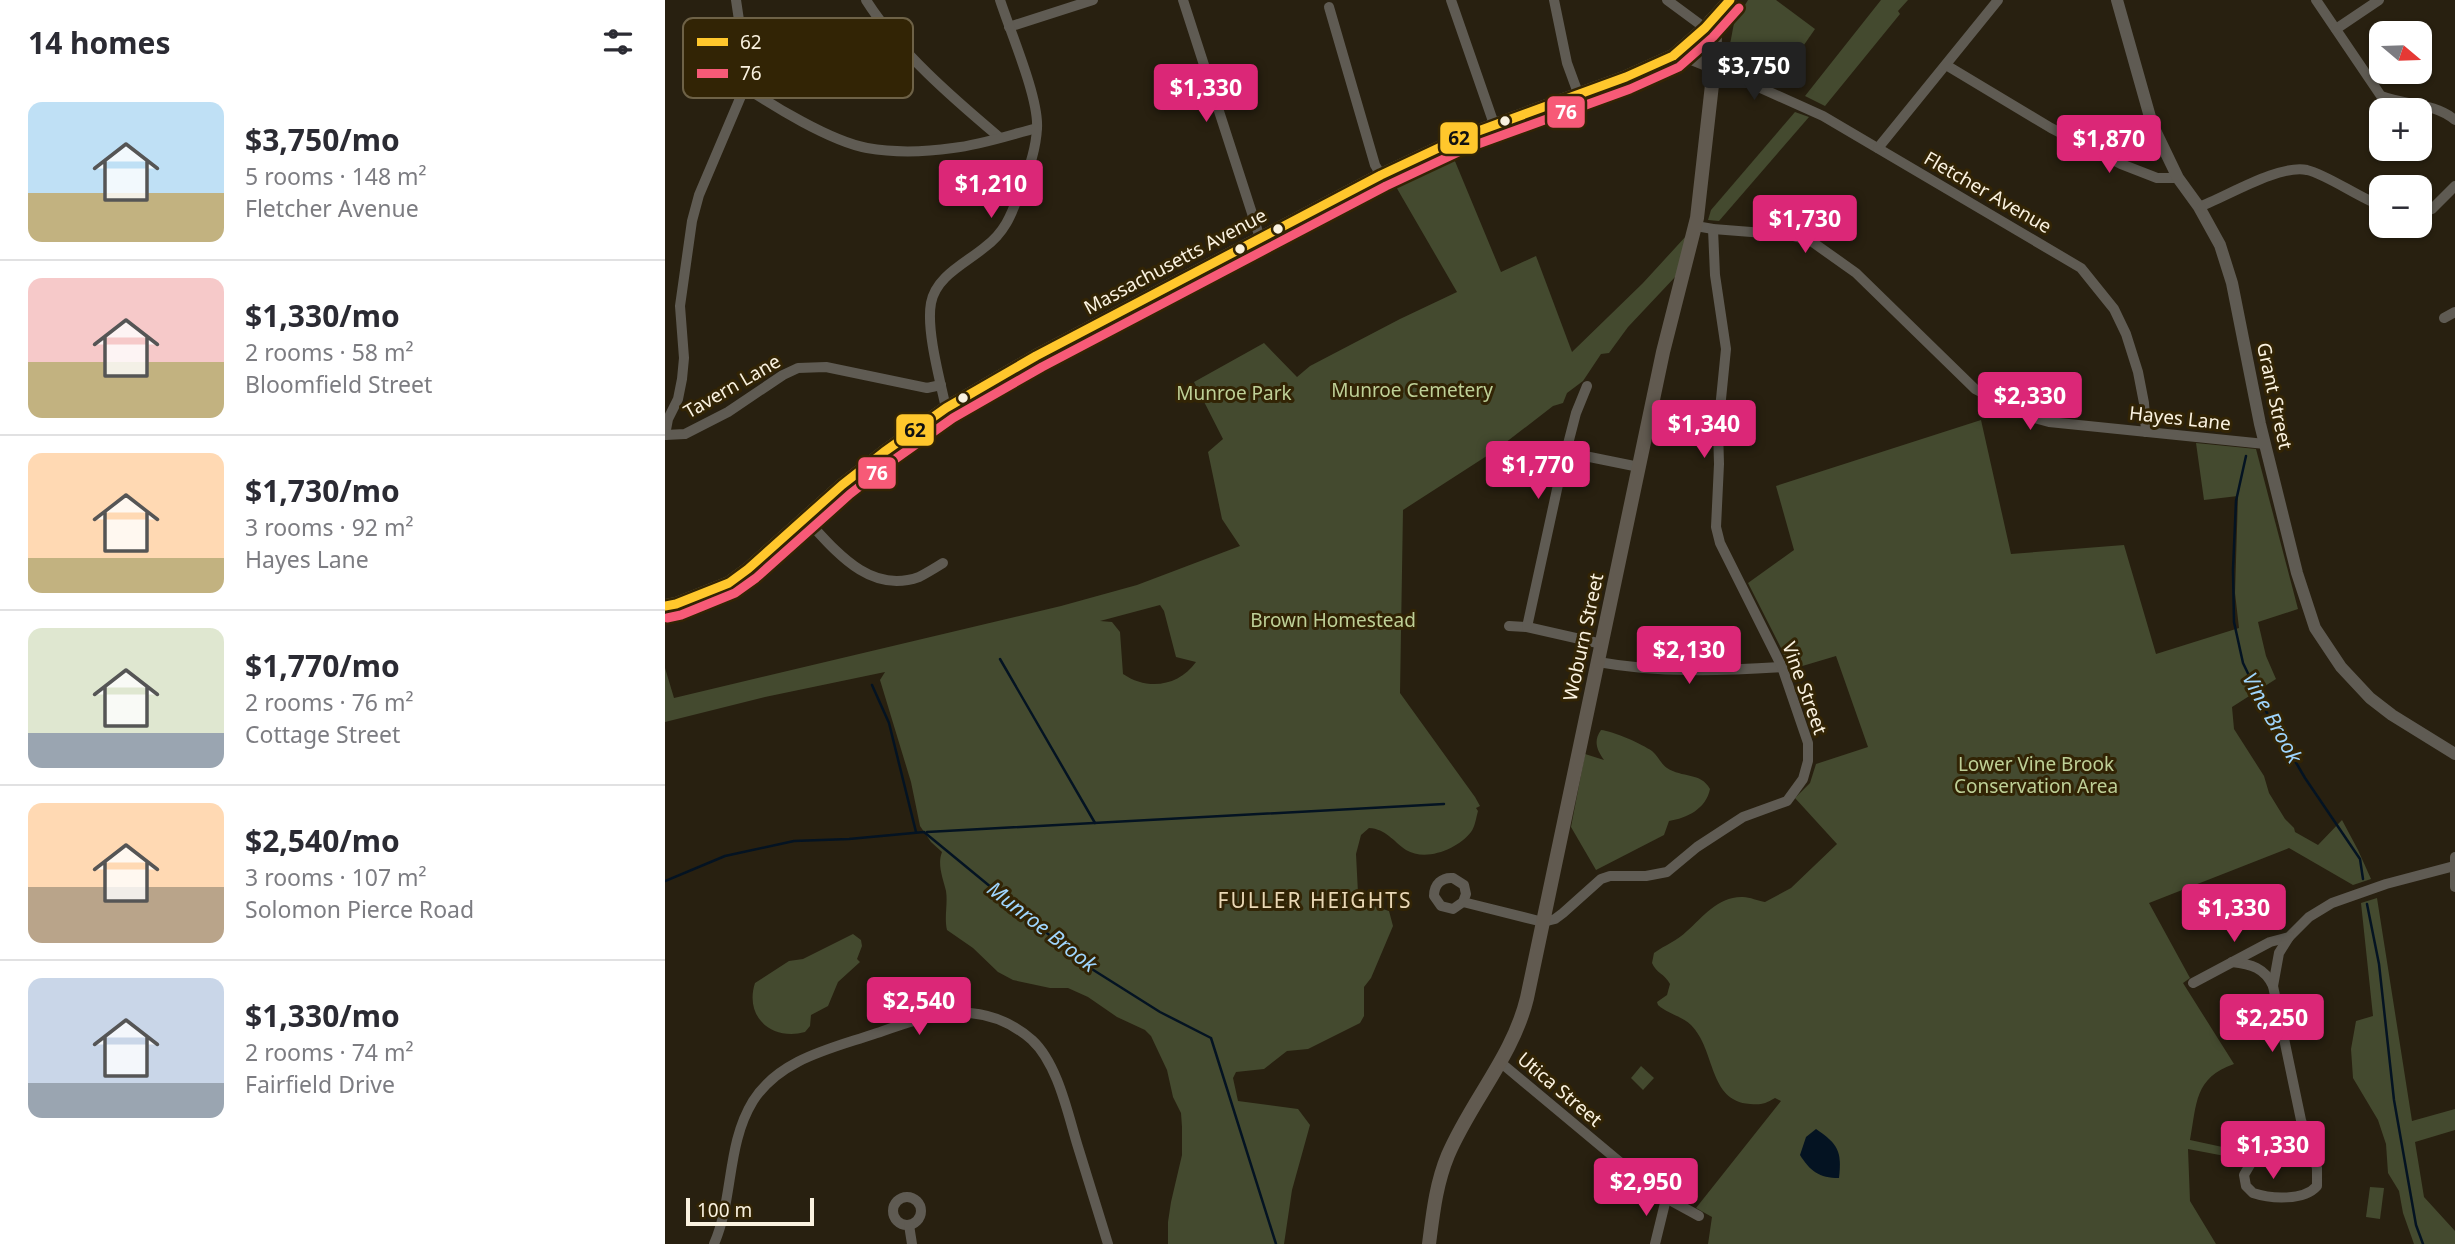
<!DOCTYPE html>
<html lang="en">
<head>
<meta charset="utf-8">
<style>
  body { margin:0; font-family:"Noto Sans",sans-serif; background:#f7f7f7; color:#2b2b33; height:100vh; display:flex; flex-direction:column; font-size:26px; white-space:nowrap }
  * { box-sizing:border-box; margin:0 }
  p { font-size:23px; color:#7c7c81 }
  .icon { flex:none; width:38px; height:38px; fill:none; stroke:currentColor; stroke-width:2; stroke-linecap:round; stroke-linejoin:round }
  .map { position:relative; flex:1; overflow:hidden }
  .details { display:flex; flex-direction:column; background:#fff; width:665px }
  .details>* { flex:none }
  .needle { width:46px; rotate:109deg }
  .buttons { position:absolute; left:1704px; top:21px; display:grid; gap:14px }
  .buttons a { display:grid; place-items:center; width:63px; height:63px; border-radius:14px; background:#fff; box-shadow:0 2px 5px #0004; font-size:35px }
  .scale { position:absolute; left:21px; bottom:18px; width:128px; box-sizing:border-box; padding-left:7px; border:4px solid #faf2e0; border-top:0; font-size:19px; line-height:24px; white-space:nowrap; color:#faf2e0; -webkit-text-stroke:5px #322405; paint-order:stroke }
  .price { position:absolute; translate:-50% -60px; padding:0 16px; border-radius:7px; background:#db2777; color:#fff; font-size:23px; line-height:46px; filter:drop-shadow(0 2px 4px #0008) }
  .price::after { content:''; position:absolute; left:50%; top:42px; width:21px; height:16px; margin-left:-10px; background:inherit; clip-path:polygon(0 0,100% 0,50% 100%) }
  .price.active { background:#222; color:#fff }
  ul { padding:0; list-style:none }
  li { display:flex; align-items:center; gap:21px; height:175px; padding:0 28px }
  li+li { border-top:2px solid #e1e1e2 }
  li span { display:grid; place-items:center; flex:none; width:196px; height:140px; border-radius:14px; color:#555 }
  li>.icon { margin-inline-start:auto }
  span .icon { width:84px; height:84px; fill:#fffc; stroke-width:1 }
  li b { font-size:30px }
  h2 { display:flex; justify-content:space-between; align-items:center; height:84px; padding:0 28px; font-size:30px }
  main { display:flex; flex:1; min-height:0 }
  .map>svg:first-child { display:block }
</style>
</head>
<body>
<main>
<section class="details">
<h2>14 homes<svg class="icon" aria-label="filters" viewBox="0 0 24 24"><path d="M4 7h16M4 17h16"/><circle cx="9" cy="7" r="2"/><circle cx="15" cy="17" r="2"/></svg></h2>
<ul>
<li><span style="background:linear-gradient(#bfe0f5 65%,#c2b280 0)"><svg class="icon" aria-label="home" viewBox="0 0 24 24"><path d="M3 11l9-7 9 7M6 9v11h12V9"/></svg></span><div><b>$3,750/mo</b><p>5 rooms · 148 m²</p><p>Fletcher Avenue</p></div></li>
<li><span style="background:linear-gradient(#f6c9c9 60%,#c2b280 0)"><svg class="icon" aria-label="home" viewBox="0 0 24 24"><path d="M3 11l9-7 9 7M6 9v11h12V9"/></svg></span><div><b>$1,330/mo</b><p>2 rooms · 58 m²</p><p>Bloomfield Street</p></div></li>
<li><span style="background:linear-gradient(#ffd9b3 75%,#c2b280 0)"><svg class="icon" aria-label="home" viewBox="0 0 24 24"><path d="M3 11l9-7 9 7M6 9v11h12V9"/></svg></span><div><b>$1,730/mo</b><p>3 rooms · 92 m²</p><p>Hayes Lane</p></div></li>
<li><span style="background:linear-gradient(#dfe7d0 75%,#9aa5b1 0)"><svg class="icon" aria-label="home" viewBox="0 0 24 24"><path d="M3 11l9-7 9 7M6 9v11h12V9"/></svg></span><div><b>$1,770/mo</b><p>2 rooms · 76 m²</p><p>Cottage Street</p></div></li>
<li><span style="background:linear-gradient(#ffd9b3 60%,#b9a48a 0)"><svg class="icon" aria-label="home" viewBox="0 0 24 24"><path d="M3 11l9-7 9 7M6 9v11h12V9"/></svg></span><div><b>$2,540/mo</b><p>3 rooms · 107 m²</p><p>Solomon Pierce Road</p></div></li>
<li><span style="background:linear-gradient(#c9d6e8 75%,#9aa5b1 0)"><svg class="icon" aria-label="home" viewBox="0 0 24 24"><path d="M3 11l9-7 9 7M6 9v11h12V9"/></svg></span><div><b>$1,330/mo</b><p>2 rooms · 74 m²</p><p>Fairfield Drive</p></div></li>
</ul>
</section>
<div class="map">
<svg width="1790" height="1244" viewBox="0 0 1790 1244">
  <rect width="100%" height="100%" fill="#282010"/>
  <g fill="#444a2f" fill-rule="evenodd">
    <path d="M 1083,0 L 1111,0 L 1150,29 L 1112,84 L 1065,63 L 1062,60 L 1069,23 Z"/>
    <path d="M 1216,0 L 1243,0 L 1233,11 L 1235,14 L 1160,106 L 1140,96 Z"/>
    <path d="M 1130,112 L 1144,117 L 1054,221 L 1043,220 L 1046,210 Z"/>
    <path d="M 787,154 L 836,272 L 871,256 L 907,352 L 978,283 L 1022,235 L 1011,276 L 963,327 L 944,353 L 936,354 L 918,381 L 902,393 L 898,403 L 888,406 L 831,450 L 738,510 L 735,693 L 810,797 L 815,806 L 811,808 L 813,811 C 811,818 810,827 806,832 C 793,849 761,862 741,850 C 728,841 721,829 704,828 L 696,835 L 691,854 L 693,893 L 699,903 L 724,911 L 728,926 L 706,978 L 699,987 L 699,1016 L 695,1023 L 643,1049 L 622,1051 L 599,1069 L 571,1072 L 568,1078 L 573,1101 L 633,1109 L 645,1125 L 627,1190 L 619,1244 L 503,1244 L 503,1222 L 506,1202 L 517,1155 L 517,1127 L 516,1113 L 508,1097 L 502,1070 L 486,1036 L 480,1030 L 452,1017 L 423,997 L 403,988 L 385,988 L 348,980 L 333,972 L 308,948 L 282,930 C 279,917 283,904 281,891 C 278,878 272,865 277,852 L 266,842 L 255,826 L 246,782 L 215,680 L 220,672 L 100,697 L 0,722 L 0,668 L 9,698 L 396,606 L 472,585 L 575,546 L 557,519 L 543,452 L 558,439 L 529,382 L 599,343 L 632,377 L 645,366 L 735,319 L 792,292 L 730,185 ZM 495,605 L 499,611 L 511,657 L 531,662 C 514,686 483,691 458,674 L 455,632 L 447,622 L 435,621 Z"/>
    <path d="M 1316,420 L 1346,554 L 1459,545 L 1491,654 L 1574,628 L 1570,593 L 1573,496 L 1539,500 L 1531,443 L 1591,449 L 1633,609 L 1593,622 L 1601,656 L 1611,679 L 1567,707 L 1569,729 L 1599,776 L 1604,793 L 1620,819 L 1629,828 L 1630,832 L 1653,845 L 1677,820 L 1693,850 L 1706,879 L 1688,885 L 1624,848 L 1484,903 L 1525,978 L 1518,983 L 1569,1064 C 1529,1078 1532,1103 1525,1140 L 1590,1154 L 1581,1160 L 1523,1149 L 1525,1201 L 1551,1244 L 1043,1244 L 1047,1217 L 1031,1208 L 1116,1101 L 1110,1098 C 1100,1104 1096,1105 1085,1104 C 1043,1101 1051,1050 1026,1025 C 1017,1016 1003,1014 993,1005 L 992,1002 L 1002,995 L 1005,984 C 1000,974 991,973 987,963 L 989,953 C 1000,945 1012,941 1022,931 C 1038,917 1053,896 1078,897 C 1085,897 1093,901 1100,902 L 1126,888 L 1172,844 L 1130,798 L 1145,783 L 1151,764 L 1203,747 L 1171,656 L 1124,670 L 1117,650 L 1083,583 L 1129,550 L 1111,486 Z"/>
    <path d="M 936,730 C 948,731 977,744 987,751 C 993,756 996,764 1002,768 C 1017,778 1036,772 1045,789 C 1041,809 1022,818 1004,821 L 999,835 L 931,870 L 906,827 L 920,754 L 939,760 C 932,750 928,741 936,730 Z"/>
    <path d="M 1712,898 L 1747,1121 L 1790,1109 L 1790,1130 L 1750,1142 L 1759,1197 L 1790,1231 L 1790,1244 L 1749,1244 L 1738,1213 L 1734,1191 L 1723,1173 L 1721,1144 L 1713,1120 L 1688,1078 L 1686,1049 L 1691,1021 L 1708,1016 L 1696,903 Z"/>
    <path d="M 188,934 L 196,940 L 197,946 L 192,959 L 195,962 L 173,982 L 163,1006 L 146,1015 L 145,1026 L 140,1032 C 107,1041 79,1017 90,983 L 124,961 L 138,959 Z"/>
    <path d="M 976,1066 L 989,1078 L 978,1090 L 966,1078 Z"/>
    <path d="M 1705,1187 L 1719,1188 L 1715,1219 L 1701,1217 Z"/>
  </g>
  <path fill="#041322" d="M 1151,1129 C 1173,1144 1177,1151 1174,1178 C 1154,1178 1145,1171 1135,1155 L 1141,1137 Z"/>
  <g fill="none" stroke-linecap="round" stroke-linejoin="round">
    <g stroke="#041322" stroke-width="2.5">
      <path d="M 1581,456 L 1571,501 L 1568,570 L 1569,622 L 1578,663 L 1602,713 L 1640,778 L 1695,859 L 1698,879"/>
      <path d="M 335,659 L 430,823"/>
      <path d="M 207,685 L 224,723 L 251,832"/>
      <path d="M 262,832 L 779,804"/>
      <path d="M 0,881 L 60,856 L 129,841 L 184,839 L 259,832 L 422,966 L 495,1012 L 546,1038 L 611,1244"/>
      <path d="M 1702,904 L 1714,964 L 1729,1100 L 1751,1225 L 1758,1244"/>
    </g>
    <g stroke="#5f5b53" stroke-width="10">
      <path d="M 201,0 C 233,51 289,99 334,137"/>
      <path d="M 518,0 L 595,238"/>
      <path d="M 786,0 L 829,124"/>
      <path d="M 889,0 L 902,63 L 913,93"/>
      <path d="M 1002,0 L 1040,28"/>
      <path d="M 1651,0 L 1716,96 C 1741,106 1768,102 1790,120"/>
      <path d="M 664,7 L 710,165 L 716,175"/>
      <path d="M 344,27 L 428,0"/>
      <path d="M 1671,29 L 1714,0"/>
      <path d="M 1281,65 L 1386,128 L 1456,164 L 1492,178 L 1513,178"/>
      <path d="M 1049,67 L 1158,116 L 1416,268 L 1449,309 L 1461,334 L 1473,372 L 1479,403 L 1481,432"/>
      <path d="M 77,85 C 108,106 165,141 202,148 C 230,153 260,152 288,148 C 316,145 345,135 372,128"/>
      <path d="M 1213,148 L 1333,0"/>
      <path d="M 1534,207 C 1561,197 1614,164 1642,170 C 1663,175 1694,198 1717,206"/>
      <path d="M 1755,213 L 1767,209 L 1790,186"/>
      <path d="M 1031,226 L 1048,229 L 1125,235 L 1146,241 L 1191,273 L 1310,389 L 1366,417 L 1384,422 L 1600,444"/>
      <path d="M 1779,318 L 1790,312"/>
      <path d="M 281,408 C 275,380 261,330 266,303 C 271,276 301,263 320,247 C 339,233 346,216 354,194 C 363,173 371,151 372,128 C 374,98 345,31 335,0"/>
      <path d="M 0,435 L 3,419 L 13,399 L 17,379 L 19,358 L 15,306 L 27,221 L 34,195 L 76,96 L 78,47 L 71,0"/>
      <path d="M 0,435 L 20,434 L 63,412 L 118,375 L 133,368 L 161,367 L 262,388 L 276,385"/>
      <path d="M 900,452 L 974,467"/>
      <path d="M 140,518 C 170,550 204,595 254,577 C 262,573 270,568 278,563"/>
      <path d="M 844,626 L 862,627 L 937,644"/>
      <path d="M 862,627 L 896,471 L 911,413 L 922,386"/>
      <path d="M 933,662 C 994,673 1056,671 1117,667"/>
      <path d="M 1790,857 L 1790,887"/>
      <path d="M 798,902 L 788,909 L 776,906 L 769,896 C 769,884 777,877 788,878 L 799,885 L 801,894 L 798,902 L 878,922 L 890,919 L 898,913 L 936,879 L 945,876 L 981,876 L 1002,872 L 1032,847 L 1078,817 L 1122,801 L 1138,779 L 1143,761 L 1143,743 L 1117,667 L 1055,543 L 1051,527 L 1054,464 L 1053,429 L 1061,349 L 1050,275 L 1048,229"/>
      <path d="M 1567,962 C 1586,964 1600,968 1608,986 L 1636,1120 L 1652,1168 L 1652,1186 C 1639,1201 1606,1199 1588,1193 L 1581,1186 L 1579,1175 L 1586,1163 C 1616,1153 1619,1153 1638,1127"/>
      <path d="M 1528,983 L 1605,942 L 1624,937 L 1644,917 L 1667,903 L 1721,884 L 1789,866"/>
      <path d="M 1608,986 L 1614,953 L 1624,937"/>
      <path d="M 835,1062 L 992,1193 L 1034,1216"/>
      <circle cx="242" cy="1211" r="14"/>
      <path d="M 244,1225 L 247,1244"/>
      <path d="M 49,1244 C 69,1198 61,1145 88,1101 C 114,1060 164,1049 206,1035 C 236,1025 273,1010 305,1013 C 328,1015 350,1025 367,1040 C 393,1064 403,1115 413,1147 C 423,1180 433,1212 443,1244"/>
      <path d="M 990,1244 L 1001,1199"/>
    </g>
    <path stroke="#5f5b53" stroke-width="12" d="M 1452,0 L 1487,124 L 1513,178 L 1534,207 L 1555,245 L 1567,283 L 1595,424 L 1632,573 L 1650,628 L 1676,667 L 1705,698 L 1727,715 L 1790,754"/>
    <g stroke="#615a50" stroke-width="14">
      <path d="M 1008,56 L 1024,57 L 1049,67"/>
      <path d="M 0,606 L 11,604 L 64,583 L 83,569 L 177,485 L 219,452 L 281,408 L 371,356 L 716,175 L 797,137 L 961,77 L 1008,56 L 1040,28 L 1065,0"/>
      <path d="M 764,1244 C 768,1213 771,1184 783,1155 C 806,1101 848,1056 862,998 L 998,352 L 1032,218 L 1049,67 L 1050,35 L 1046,21"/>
    </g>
    <g stroke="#322405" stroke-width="14">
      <path id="bus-1" d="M 0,606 L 11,604 L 64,583 L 83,569 L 177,485 L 219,452 L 281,408 L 371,356 L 716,175 L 797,137 L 961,77 L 1008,56 L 1040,28 L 1065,0"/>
    </g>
    <g stroke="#322405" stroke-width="14">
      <path id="bus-2" d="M 2,618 L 16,615 L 70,593 L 91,578 L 185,494 L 226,462 L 288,418 L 377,367 L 721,186 L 802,148 L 965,89 L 1014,67 L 1048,37 L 1074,8"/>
    </g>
    <use href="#bus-1" stroke="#ffc72c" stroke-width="9"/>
    <use href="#bus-2" stroke="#f75a77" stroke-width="9"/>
  </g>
  <g fill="#faf2e0" stroke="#322405" stroke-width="2.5">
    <circle cx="840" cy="121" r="6"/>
    <circle cx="613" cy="229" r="6"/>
    <circle cx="575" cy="249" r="6"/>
    <circle cx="298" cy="398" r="6"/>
  </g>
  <g text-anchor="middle" stroke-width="6" stroke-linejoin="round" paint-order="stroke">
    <g font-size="19" fill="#faf2e0" stroke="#322405">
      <text transform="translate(1323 192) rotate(30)" y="7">Fletcher Avenue</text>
      <text transform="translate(510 261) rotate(-28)" y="7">Massachusetts Avenue</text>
      <text transform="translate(67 386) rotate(-30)" y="7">Tavern Lane</text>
      <text transform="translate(1610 396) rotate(78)" y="7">Grant Street</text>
      <text transform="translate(1515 418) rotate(6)" y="7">Hayes Lane</text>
      <text transform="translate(918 637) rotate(-78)" y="7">Woburn Street</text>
      <text transform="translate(1140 688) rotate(70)" y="7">Vine Street</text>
      <text transform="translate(895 1089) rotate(40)" y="7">Utica Street</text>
    </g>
    <g font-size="19" fill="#bed097" stroke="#322405">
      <text x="747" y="397">Munroe Cemetery</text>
      <text x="569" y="400">Munroe Park</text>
      <text x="668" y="627">Brown Homestead</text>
      <text x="1371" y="771">Lower Vine Brook<tspan x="1371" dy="22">Conservation Area</tspan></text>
    </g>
    <g font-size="21" font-style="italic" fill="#9fd5fd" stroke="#322405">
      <text transform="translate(1607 718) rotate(61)" y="7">Vine Brook</text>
      <text transform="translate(377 927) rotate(38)" y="7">Munroe Brook</text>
    </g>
    <g font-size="21" letter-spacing="2" fill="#ead8b6" stroke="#322405">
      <text x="650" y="908">FULLER HEIGHTS</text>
    </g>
  </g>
  <rect x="18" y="18" width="230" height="80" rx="10" fill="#322405" stroke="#6e6247" stroke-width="2"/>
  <rect x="32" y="38" width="31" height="8" fill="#ffc72c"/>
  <rect x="32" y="69" width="31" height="9" fill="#f75a77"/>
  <g font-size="19" fill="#faf2e0">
    <text x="75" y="49">62</text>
    <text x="75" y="80">76</text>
  </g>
  <g stroke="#322405" stroke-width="2.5">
    <rect x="881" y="95" width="40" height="34" rx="7" fill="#f75a77"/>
    <rect x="774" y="121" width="40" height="34" rx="7" fill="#ffc72c"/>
    <rect x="230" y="413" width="40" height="34" rx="7" fill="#ffc72c"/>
    <rect x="192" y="456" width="40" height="34" rx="7" fill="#f75a77"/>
  </g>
  <g font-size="19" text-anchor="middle" font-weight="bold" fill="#fff">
    <text x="901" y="119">76</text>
    <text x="212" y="480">76</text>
  </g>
  <g font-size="19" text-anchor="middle" font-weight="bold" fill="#111">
    <text x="794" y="145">62</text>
    <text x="250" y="437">62</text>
  </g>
</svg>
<div class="buttons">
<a><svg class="needle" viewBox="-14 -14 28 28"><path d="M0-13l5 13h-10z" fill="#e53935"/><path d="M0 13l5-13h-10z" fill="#7c7c81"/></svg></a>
<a>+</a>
<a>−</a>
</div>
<div class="scale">100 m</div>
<b class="price active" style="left:1089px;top:102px">$3,750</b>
<b class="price" style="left:541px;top:124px">$1,330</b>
<b class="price" style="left:1444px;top:175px">$1,870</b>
<b class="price" style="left:326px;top:220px">$1,210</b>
<b class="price" style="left:1140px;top:255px">$1,730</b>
<b class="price" style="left:1365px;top:432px">$2,330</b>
<b class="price" style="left:1039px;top:460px">$1,340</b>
<b class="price" style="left:873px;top:501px">$1,770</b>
<b class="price" style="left:1024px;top:686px">$2,130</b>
<b class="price" style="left:1569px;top:944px">$1,330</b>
<b class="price" style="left:254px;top:1037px">$2,540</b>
<b class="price" style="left:1607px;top:1054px">$2,250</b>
<b class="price" style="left:1608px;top:1181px">$1,330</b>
<b class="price" style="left:981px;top:1218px">$2,950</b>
</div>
</main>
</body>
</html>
